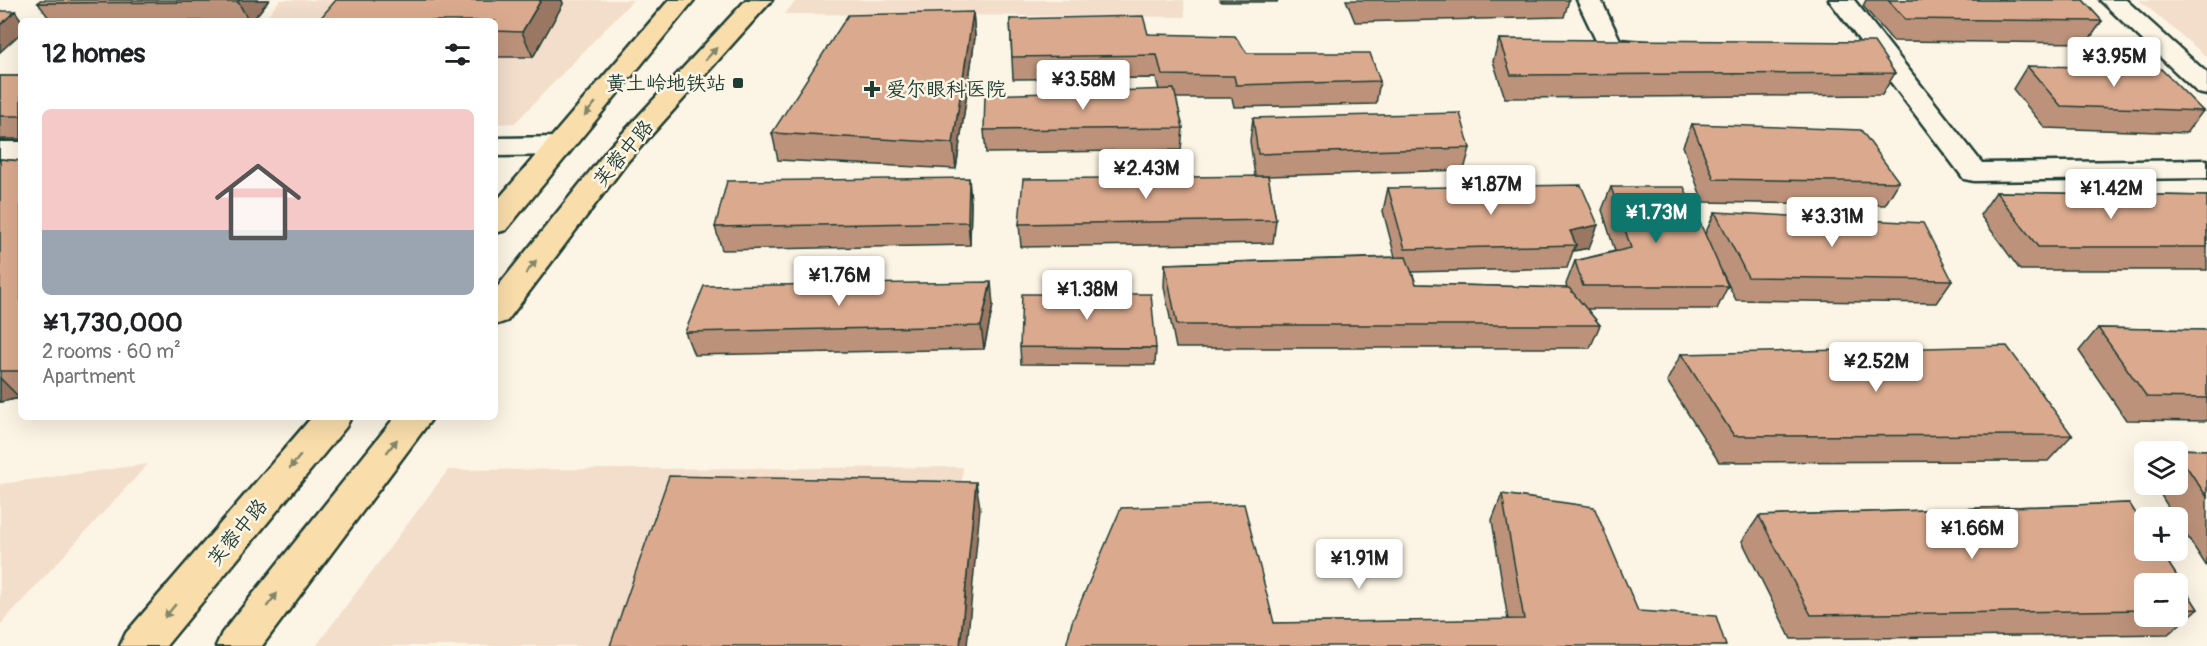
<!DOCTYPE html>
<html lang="en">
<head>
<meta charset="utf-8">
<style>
  body { margin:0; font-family:Pangolin,"LXGW WenKai TC",sans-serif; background:#f6f6f6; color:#202124; height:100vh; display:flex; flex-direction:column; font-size:22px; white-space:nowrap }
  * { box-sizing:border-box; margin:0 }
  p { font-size:20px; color:#757577 }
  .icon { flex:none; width:33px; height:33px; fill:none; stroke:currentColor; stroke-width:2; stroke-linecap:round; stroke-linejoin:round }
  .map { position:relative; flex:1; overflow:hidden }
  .sheet { position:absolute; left:18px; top:18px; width:480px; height:402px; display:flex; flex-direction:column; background:#fff; border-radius:9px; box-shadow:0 6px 24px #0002 }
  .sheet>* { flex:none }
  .fabs { position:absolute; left:2134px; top:441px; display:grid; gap:12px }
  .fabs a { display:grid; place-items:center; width:54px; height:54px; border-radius:9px; background:#fff; box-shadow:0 6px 24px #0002; font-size:30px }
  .price { position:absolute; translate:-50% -51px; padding:0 14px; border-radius:6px; background:#fff; color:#222; font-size:20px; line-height:39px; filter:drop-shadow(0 2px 3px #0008) }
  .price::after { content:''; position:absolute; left:50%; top:36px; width:18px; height:14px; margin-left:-9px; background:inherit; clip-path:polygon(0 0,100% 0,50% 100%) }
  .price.current { background:#0f766e; color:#fff }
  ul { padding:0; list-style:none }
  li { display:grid; align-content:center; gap:12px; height:318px; padding:0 24px }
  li+li { border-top:2px solid #e0e0e0 }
  li span { display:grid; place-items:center; height:186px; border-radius:9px; color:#555 }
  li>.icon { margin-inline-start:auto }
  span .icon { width:108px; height:108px; fill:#fffc; stroke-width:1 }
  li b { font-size:26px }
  h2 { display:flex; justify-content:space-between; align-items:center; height:72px; padding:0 24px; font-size:26px }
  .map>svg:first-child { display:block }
</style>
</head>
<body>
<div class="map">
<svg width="2207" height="646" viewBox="0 0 2207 646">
  <rect width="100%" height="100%" fill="#fcf5e5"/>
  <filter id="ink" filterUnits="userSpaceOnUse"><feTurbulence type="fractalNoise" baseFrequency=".0167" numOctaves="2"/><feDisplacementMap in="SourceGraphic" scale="12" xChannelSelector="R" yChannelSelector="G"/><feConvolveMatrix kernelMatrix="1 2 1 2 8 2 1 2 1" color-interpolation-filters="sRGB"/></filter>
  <g filter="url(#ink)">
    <g fill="#f2decb">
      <path d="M 280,0 L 633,0 L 515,123 L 495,124 L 495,21 L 263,21 Z"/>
      <path d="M 797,0 L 1184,0 L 1185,17 L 784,14 Z"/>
      <path d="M 2139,0 L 2207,0 L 2207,57 Z"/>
      <path d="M 148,464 L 0,625 L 0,484 Z"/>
      <path d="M 963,467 L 949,646 L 316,646 L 448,470 Z"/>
    </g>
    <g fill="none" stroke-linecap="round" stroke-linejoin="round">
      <g stroke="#1f3d34" stroke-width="5">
        <g id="minor">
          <path d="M 1577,0 L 1601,0 L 1620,40 L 1656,43 L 1660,48 L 1656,53 C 1639,58 1619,58 1602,53 Z"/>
          <path d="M 1829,0 L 1854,0 L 1982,163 L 2207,160 L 2207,178 L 1974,181 L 1964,179 Z"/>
          <path d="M 2100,0 L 2126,0 L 2207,73 L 2207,95 L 2198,93 Z"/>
          <path d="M 559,137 L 569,140 L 573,146 L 569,152 L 559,155 L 495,156 L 495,138 Z"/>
          <rect x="0" y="142" width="21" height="18"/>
        </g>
      </g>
      <g stroke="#1f3d34" stroke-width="5">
        <g id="major">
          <path d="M 669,0 L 694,0 L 506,230 L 495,233 L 495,203 Z"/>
          <path d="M 746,0 L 772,0 L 628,161 L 507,321 L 495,325 L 495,290 L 608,149 Z"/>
          <path d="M 312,417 L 351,417 L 346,427 L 166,646 L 120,646 L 126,633 Z"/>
          <path d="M 395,417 L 433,417 L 262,646 L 216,646 L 222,633 Z"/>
        </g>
      </g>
      <use href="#minor" fill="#fcf5e5" fill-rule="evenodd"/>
      <use href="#major" fill="#f9deab" fill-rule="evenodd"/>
    </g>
    <g fill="#bc927a" stroke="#1f3d34" stroke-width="1.5" fill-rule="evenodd">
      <path d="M 269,0 L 252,21 L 51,21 L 38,3 Z"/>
      <path d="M 336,0 L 562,0 L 563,4 L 533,57 L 495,57 L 495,21 Z"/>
      <path d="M 1220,0 L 1278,0 L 1277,2 L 1221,2 Z"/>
      <path d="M 1346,0 L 1569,0 L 1564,17 L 1355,22 Z"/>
      <path d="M 1866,0 L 2083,0 L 2102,21 L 2087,43 L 1893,41 L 1863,6 Z"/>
      <path d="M 973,12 L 975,37 L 956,169 L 778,160 L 772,133 Z"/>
      <path d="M 1010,19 L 1148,34 L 1247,53 L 1380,81 L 1376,104 L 1234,107 L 1232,98 L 1176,98 L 1183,128 L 1181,150 L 986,153 L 984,130 L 1159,90 L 1156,78 L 1013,79 Z"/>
      <path d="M 1499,39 L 1895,73 L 1882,95 L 1505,98 L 1493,61 Z"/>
      <path d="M 2027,66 L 2203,111 L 2186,133 L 2045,128 L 2013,89 Z"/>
      <rect x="0" y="76" width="21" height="63"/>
      <path d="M 1253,118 L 1470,148 L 1464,170 L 1268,176 L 1276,220 L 1273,243 L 1021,247 L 1019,224 L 1255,176 L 1250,141 Z"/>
      <path d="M 1692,124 L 1899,182 L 1885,205 L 1703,202 L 1683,146 Z"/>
      <path d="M 0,159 L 21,161 L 21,398 L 0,402 Z"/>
      <path d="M 1611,187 L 1705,234 L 1715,212 L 1952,280 L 1936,303 L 1736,300 L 1721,270 L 1728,286 L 1717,309 L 1587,309 L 1600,325 L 1590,348 L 1176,348 L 1164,287 L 1165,264 L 1395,257 L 1383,211 L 1388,188 L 1589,248 L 1573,251 L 1567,268 L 1412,272 L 1416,284 L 1567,288 L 1566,284 L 1575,261 L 1615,251 L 1602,210 Z"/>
      <path d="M 1996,192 L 2207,196 L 2207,270 L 2020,270 L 1980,215 Z"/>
      <path d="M 971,201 L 970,245 L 722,250 L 715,227 Z"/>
      <path d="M 993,305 L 984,349 L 694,355 L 685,332 Z"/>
      <path d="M 2098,328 L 2207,330 L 2207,421 L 2126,420 L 2079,351 Z"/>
      <path d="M 1020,347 L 1156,348 L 1155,365 L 1021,364 Z"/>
      <path d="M 1681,354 L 2072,435 L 2048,461 L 1719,462 L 1667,381 Z"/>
      <path d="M 2174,449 L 2207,450 L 2207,567 L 2178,522 L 2178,518 L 2175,518 L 2154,484 L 2178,484 L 2178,452 L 2171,452 Z"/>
      <path d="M 1502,494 L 1638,611 L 1726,646 L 1274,623 L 1508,620 L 1492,520 Z"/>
      <path d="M 2129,503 L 2145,528 L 2145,550 L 2160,550 L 2198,609 L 2168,634 L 1791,639 L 1742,541 L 1759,516 ZM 2145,584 L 2178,584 L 2178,616 L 2145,616 Z"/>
    </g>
    <g fill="#997763" stroke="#1f3d34" stroke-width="1.5">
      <path d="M 239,0 L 269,0 L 252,21 L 249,21 L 238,2 Z"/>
      <path d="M 541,0 L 562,0 L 563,4 L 533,57 L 522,32 Z"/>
      <path d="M 15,11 L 22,21 L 21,21 L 21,33 L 0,52 L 0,25 Z"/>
      <path d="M 973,12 L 975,37 L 956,169 L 953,143 Z"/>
      <path d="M 969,178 L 971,201 L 970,245 L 968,222 Z"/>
      <path d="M 1598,225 L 1589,248 L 1573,251 L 1576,245 L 1570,231 Z"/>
      <path d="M 991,282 L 993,305 L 984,349 L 981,326 Z"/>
      <path d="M 0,378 L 20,398 L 0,402 Z"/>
      <path d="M 976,482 L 980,508 L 967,646 L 960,646 Z"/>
    </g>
    <g fill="#dbaa8e" stroke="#1f3d34" stroke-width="1.5">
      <path d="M 40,0 L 239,0 L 238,2 L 38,3 Z"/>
      <path d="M 336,0 L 541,0 L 522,32 L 495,31 L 495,21 L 318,21 Z"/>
      <path d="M 1888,0 L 2083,0 L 2102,21 L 1905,19 Z"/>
      <path d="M 0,11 L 15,11 L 0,25 Z"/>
      <path d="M 973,12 L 953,143 L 772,133 L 848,15 Z"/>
      <path d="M 1143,16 L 1148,34 L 1235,36 L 1247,53 L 1370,53 L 1380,81 L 1236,85 L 1234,76 L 1162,75 L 1157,55 L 1012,57 L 1010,19 Z"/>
      <path d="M 1499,39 L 1874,42 L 1895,73 L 1511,75 Z"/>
      <path d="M 2027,66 L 2160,68 L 2203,111 L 2061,106 Z"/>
      <rect x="0" y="76" width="21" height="40"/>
      <path d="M 1174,89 L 1183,128 L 984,130 L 985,95 Z"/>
      <path d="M 1460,113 L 1470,148 L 1258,154 L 1253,118 Z"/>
      <path d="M 1692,124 L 1861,130 L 1899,182 L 1714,179 Z"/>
      <path d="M 0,159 L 21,161 L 21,371 L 0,371 Z"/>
      <path d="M 1268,176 L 1276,220 L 1019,224 L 1023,179 Z"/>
      <path d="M 969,178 L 968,222 L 715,227 L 727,181 Z"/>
      <path d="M 1581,185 L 1598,225 L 1570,231 L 1576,245 L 1405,249 L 1388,188 Z"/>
      <path d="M 1611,187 L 1684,187 L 1728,286 L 1583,286 L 1575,261 L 1631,248 Z"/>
      <path d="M 1996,192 L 2207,196 L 2207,247 L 2038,247 Z"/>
      <path d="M 1715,212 L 1923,223 L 1952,280 L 1748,277 Z"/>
      <path d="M 1406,257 L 1416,284 L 1569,288 L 1600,325 L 1177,325 L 1165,264 Z"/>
      <path d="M 991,282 L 981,326 L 685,332 L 704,286 Z"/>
      <path d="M 1022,294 L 1151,294 L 1156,348 L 1020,347 Z"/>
      <path d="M 2098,328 L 2207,330 L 2207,398 L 2147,397 Z"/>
      <path d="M 2007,346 L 2072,435 L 1734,436 L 1681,354 Z"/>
      <path d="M 2174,449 L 2207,450 L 2207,497 L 2178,454 L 2178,452 L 2176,452 Z"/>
      <path d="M 669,476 L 976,482 L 960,646 L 610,646 Z"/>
      <path d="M 1502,494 L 1594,507 L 1638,611 L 1716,616 L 1726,646 L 1066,646 L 1072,622 L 1121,508 L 1244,504 L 1274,623 L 1524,619 Z"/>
      <path d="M 2129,503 L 2145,528 L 2145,550 L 2160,550 L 2198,609 L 2178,610 L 2178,584 L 2145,584 L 2145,610 L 1811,615 L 1759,516 Z"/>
    </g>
    <defs><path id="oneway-solid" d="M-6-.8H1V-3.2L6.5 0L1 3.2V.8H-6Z" transform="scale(1.5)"/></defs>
    <g fill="#81856a">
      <use href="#oneway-solid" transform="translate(711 54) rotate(-47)"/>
      <use href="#oneway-solid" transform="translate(590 109) rotate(130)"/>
      <use href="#oneway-solid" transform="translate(531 267) rotate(-52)"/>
      <use href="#oneway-solid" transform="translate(392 446) rotate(-52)"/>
      <use href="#oneway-solid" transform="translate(295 462) rotate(130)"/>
      <use href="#oneway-solid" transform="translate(272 600) rotate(-52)"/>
      <use href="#oneway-solid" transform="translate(170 611) rotate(130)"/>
    </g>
  </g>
  <g fill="#1f3d34" stroke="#fcf5e5" stroke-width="2">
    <rect x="732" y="77" width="12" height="12" rx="3"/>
    <path d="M869 80h6v6h6v6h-6v6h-6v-6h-6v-6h6z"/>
  </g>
  <g text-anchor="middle" stroke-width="5" stroke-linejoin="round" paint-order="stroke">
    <g font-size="20" fill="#1f3d34" stroke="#fcf5e5" text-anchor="end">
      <text x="726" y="90">黄土岭地铁站</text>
      <text x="886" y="96" text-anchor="start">爱尔眼科医院</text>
    </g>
    <g font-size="20" fill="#1f3d34" stroke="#fcf5e5">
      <text transform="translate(623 153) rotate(-50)" y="7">芙蓉中路</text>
      <text transform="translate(237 532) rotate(-50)" y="7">芙蓉中路</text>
    </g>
  </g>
</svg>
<div class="fabs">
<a><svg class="icon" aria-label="layers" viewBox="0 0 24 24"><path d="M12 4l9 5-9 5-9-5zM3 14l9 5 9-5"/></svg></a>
<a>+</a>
<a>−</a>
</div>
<b class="price" style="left:2114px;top:88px">¥3.95M</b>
<b class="price" style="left:1083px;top:111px">¥3.58M</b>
<b class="price" style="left:1146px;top:200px">¥2.43M</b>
<b class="price" style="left:1491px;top:216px">¥1.87M</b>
<b class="price" style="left:2111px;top:220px">¥1.42M</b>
<b class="price current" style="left:1656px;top:244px">¥1.73M</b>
<b class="price" style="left:1832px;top:248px">¥3.31M</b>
<b class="price" style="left:839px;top:307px">¥1.76M</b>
<b class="price" style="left:1087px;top:321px">¥1.38M</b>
<b class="price" style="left:1876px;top:393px">¥2.52M</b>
<b class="price" style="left:1972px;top:560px">¥1.66M</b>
<b class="price" style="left:1359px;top:590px">¥1.91M</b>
<section class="sheet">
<h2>12 homes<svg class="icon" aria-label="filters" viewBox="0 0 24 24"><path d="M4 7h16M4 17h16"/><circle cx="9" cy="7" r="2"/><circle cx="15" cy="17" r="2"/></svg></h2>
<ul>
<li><span style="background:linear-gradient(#f6c9c9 65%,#9aa5b1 0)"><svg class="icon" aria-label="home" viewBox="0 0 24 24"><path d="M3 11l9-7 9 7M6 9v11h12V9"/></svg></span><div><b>¥1,730,000</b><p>2 rooms · 60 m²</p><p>Apartment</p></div></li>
</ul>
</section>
</div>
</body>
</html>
